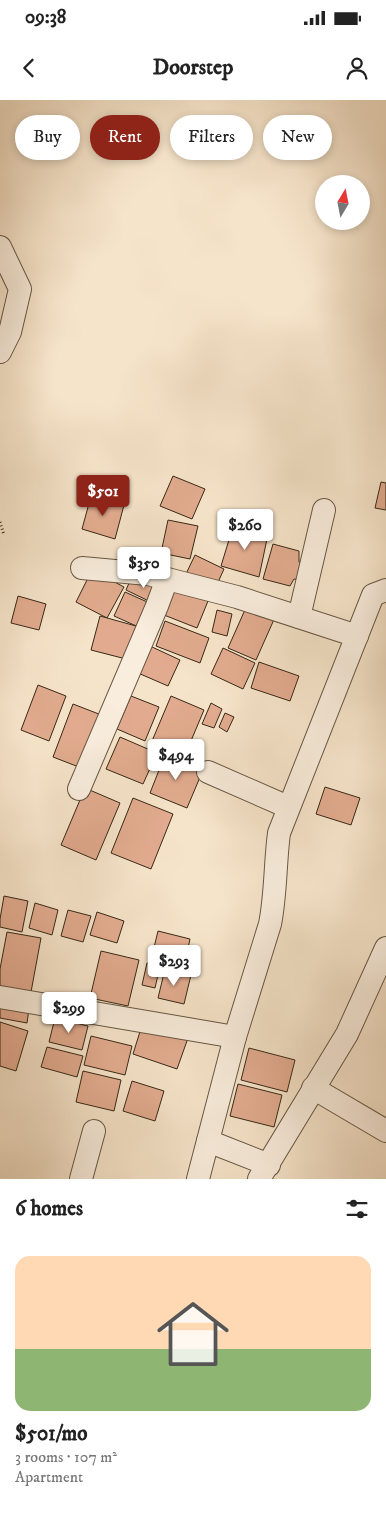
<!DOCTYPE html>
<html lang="en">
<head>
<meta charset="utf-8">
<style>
  body { margin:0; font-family:"IM FELL DW Pica",serif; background:#f2f2f2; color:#222; height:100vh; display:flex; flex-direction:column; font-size:19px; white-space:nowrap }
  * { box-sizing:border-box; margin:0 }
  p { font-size:16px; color:#767676 }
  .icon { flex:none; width:28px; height:28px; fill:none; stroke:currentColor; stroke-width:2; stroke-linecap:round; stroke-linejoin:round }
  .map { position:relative; height:1079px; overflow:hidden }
  .side { display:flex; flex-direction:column; background:#fff; flex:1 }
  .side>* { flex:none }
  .top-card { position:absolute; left:15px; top:15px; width:356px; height:45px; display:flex; gap:10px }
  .needle { width:32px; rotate:10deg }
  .buttons { position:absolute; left:315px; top:75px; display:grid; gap:10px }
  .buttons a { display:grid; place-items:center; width:55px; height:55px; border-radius:50%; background:#fff; box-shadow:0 2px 8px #0003; font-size:25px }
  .price { position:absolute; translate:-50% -42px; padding:0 11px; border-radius:5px; background:#fff; color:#222; font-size:16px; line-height:32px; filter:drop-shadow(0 1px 2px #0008) }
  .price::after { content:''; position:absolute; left:50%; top:30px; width:15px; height:11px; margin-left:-8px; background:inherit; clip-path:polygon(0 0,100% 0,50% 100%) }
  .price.on { background:#8f2418; color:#fff }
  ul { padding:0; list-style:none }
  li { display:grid; align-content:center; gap:10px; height:265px; padding:0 15px }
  li span { display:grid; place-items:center; height:155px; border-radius:15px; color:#555 }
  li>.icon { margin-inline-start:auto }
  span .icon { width:90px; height:90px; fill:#fffc; stroke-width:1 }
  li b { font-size:21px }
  h2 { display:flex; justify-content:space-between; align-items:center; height:60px; padding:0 15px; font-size:21px }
  .pill { padding:0 18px; border-radius:22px; background:#fff; box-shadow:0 2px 8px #0003; font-size:18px; line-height:45px }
  .pill.on { background:#8f2418; color:#fff }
  .status { display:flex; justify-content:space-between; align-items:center; height:35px; padding:0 25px; background:#fff; direction:ltr }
  .status svg { height:14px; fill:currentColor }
  header { display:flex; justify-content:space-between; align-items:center; height:65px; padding:0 15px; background:#fff; font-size:22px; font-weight:700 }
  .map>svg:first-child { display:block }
</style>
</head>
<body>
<div class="status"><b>09:38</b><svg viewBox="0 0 49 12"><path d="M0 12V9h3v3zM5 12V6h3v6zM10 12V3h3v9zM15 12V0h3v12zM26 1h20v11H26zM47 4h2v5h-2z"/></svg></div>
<header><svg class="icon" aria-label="back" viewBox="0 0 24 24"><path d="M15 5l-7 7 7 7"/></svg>Doorstep<svg class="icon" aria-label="person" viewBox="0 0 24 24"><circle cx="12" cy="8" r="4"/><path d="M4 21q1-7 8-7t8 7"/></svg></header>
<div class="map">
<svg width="386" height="1079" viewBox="0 0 386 1079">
  <rect width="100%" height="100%" fill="#f6e4ca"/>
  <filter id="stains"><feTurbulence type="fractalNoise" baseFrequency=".004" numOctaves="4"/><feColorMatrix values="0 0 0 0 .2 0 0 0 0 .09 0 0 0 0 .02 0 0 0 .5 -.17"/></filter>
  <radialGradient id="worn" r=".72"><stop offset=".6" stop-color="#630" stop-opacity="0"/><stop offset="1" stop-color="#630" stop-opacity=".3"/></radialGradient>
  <g fill="#e2ab8f" stroke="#372816">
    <path d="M 173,376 L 205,389 L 192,419 L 160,406 Z"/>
    <path d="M 381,382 L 386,383 L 386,410 L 375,408 Z"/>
    <path d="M 91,396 L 124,405 L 115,439 L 82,429 Z"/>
    <path d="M 168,420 L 198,426 L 190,459 L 161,453 Z"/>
    <path d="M 235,420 L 267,439 L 259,477 L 221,466 Z"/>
    <path d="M 273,444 L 299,451 L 299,462 L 308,466 L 302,480 L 294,479 L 290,486 L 263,479 Z"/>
    <path d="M 195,455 L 224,469 L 214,491 L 185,476 Z"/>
    <path d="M 92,470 L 124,487 L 107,518 L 76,502 Z"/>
    <path d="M 133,474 L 163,487 L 155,504 L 126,490 Z"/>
    <path d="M 175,488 L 208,501 L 197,528 L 164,515 Z"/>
    <path d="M 125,492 L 154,505 L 143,529 L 114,516 Z"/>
    <path d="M 18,496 L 46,504 L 39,530 L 11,523 Z"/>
    <path d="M 248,503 L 276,515 L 256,560 L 228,548 Z"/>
    <path d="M 217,510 L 232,514 L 227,536 L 212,532 Z"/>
    <path d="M 100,516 L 136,526 L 126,559 L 91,550 Z"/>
    <path d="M 165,521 L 209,538 L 200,563 L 156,546 Z"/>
    <path d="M 150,546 L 180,560 L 168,586 L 138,573 Z"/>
    <path d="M 223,548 L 255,563 L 243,589 L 211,574 Z"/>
    <path d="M 259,562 L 299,576 L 290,601 L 251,588 Z"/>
    <path d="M 38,585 L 66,596 L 49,641 L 21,630 Z"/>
    <path d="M 131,596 L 159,607 L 145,641 L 117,629 Z"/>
    <path d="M 171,596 L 204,610 L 185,655 L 152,641 Z"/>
    <path d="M 211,603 L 222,609 L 214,628 L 202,624 Z"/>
    <path d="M 73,604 L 104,616 L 84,669 L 53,657 Z"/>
    <path d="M 225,613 L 234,617 L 227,632 L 219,627 Z"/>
    <path d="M 120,637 L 157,653 L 143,684 L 106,669 Z"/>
    <path d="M 165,655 L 203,670 L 187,708 L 150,693 Z"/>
    <path d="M 325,687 L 360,698 L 351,725 L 316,714 Z"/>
    <path d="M 85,688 L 120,703 L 96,760 L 61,745 Z"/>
    <path d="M 133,698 L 173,714 L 151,769 L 111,753 Z"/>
    <path d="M 4,796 L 28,801 L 22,832 L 0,827 L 0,819 Z"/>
    <path d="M 35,803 L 58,810 L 52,835 L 29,828 Z"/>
    <path d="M 68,810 L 91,816 L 83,842 L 61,836 Z"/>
    <path d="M 97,812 L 124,821 L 117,843 L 90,835 Z"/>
    <path d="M 158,831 L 190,839 L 184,867 L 151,860 Z"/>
    <path d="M 7,832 L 41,838 L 31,892 L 0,886 L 0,869 Z"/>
    <path d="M 101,851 L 139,860 L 128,906 L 90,898 Z"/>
    <path d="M 147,863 L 160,866 L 155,888 L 142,885 Z"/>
    <path d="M 165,869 L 191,875 L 184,904 L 158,898 Z"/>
    <path d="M 0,904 L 29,909 L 27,923 L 0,918 Z"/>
    <path d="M 55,918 L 88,926 L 82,950 L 49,942 Z"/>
    <path d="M 0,922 L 28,931 L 16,971 L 0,966 Z"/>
    <path d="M 143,922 L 188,938 L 177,969 L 133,954 Z"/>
    <path d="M 91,936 L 132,946 L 125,975 L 84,965 Z"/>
    <path d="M 47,947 L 83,956 L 77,977 L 41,967 Z"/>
    <path d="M 249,948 L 295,960 L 287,992 L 241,980 Z"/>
    <path d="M 83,971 L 121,980 L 114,1011 L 76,1002 Z"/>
    <path d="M 132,981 L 164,991 L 155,1021 L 123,1011 Z"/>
    <path d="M 238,984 L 282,995 L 274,1027 L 230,1016 Z"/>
  </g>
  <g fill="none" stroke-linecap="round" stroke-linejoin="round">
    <g stroke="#675743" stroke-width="24">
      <g id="minor">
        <path d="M 0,147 L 20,189 L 10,232 L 0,252"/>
        <path d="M 82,468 L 148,474 L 237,497 L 357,536"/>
        <path d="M 299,517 L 324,410"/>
        <path d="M 208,672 L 288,707"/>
        <path d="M 79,689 L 157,506 L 167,479"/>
        <path d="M 0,897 L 235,937"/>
        <path d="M 313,988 L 386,1031"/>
        <path d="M 208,1041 L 269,1065"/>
        <path d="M 81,1079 L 94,1031"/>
        <path d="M 198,1079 L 235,937 L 270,824 C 276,794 275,763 279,733 L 373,495 L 386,490"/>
        <path d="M 259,1079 L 347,934 L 386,848"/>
      </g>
    </g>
    <path stroke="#372816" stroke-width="3" stroke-dasharray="1 2.5" stroke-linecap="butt" d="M 0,422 L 4,435"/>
    <use href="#minor" stroke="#f9eddd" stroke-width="22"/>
  </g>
  <rect width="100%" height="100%" filter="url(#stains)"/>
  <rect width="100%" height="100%" fill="url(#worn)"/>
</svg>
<div class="buttons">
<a><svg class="needle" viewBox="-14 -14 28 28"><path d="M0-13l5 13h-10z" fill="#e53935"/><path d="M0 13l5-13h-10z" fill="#767676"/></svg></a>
</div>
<b class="price on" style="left:103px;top:417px">$501</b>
<b class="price" style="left:245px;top:451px">$260</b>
<b class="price" style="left:144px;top:489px">$350</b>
<b class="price" style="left:176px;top:681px">$494</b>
<b class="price" style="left:174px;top:887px">$293</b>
<b class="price" style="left:69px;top:934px">$299</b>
<div class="top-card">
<a class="pill">Buy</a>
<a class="pill on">Rent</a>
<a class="pill">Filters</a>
<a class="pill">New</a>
</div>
</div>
<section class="side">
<h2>6 homes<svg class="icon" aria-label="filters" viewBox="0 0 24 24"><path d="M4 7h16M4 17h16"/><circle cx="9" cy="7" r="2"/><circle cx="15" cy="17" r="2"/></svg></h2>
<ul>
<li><span style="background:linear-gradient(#ffd9b3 60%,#8fb573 0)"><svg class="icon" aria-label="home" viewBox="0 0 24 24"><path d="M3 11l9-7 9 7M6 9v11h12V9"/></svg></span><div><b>$501/mo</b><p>3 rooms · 107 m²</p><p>Apartment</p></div></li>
</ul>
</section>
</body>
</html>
